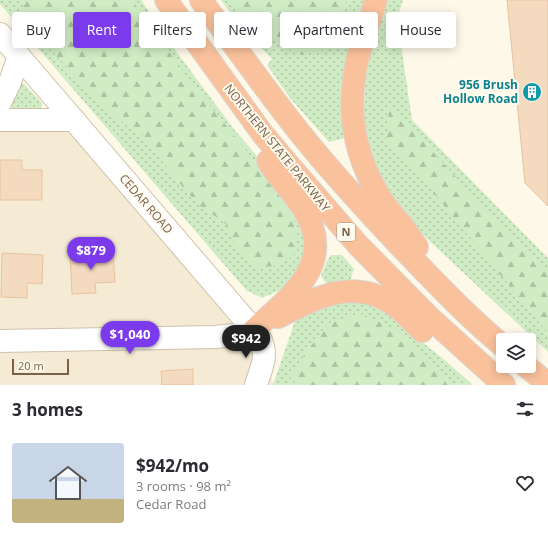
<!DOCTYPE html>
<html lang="en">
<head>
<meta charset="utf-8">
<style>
  body { margin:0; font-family:"Open Sans",sans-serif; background:#f2f2f3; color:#2b2b33; height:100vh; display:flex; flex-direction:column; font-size:15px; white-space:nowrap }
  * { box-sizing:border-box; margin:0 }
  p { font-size:13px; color:#7c7c81 }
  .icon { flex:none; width:22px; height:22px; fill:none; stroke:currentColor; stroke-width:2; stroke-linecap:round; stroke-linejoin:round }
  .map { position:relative; height:385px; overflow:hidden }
  .drawer { display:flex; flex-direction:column; background:#fff; flex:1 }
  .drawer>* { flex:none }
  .guide { position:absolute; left:12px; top:12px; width:524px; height:36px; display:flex; gap:8px }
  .tools { position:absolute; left:496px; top:333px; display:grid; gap:8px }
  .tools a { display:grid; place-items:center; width:40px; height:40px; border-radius:4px; background:#fff; box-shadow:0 2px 10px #0003; font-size:20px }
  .scale { position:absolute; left:12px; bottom:10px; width:57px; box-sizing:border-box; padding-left:4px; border:2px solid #79614a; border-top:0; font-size:11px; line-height:14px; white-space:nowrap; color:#79614a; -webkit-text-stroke:3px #fffbef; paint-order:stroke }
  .price { position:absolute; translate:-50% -34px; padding:0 9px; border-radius:14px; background:#7c3aed; color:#fff; font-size:13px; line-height:26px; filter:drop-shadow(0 1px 2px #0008) }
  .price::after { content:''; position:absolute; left:50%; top:24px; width:12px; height:9px; margin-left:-6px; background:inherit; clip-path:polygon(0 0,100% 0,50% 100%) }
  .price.current { background:#222; color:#fff }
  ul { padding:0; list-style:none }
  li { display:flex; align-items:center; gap:12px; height:100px; padding:0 12px }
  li+li { border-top:1px solid #e1e1e2 }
  li span { display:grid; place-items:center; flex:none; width:112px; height:80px; border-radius:4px; color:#555 }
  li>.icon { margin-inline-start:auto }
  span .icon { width:48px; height:48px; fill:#fffc; stroke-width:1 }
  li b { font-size:17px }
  h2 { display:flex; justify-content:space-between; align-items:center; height:48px; padding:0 12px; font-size:17px }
  .pill { padding:0 14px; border-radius:4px; background:#fff; box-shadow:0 2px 10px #0003; font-size:14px; line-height:36px }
  .pill.current { background:#7c3aed; color:#fff }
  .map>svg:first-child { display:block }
</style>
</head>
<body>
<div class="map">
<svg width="548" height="385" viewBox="0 0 548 385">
  <defs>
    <pattern id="grass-dots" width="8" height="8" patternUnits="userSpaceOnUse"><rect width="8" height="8" fill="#d0ecc5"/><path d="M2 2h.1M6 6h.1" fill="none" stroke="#aec3a2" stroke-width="1.8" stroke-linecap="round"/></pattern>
    <pattern id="forest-firs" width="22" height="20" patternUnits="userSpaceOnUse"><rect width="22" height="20" fill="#d0ecc5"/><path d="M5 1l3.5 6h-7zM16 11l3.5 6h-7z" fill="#aec3a2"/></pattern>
  </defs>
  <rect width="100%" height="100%" fill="#fdf8e8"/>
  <path fill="#f5ebd5" d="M 0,120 L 74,120 L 254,330 L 274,385 L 0,385 Z"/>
  <g fill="url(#grass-dots)">
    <path d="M 0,0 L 141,0 L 179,55 L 233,128 L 290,195 L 307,244 L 301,269 L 285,288 L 262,298 L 246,290 L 0,4 Z"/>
    <path d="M 221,0 L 367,0 L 351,51 L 341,98 L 345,138 L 329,142 L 290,98 L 267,65 L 272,59 L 241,27 Z"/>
    <path d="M 387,0 L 403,0 L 397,18 L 412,120 L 548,258 L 548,352 L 405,218 L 378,175 L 363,121 L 366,72 Z"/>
    <path d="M 23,83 L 41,102 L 42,104 L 41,108 L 14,110 L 11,108 C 12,101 17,86 23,83 Z"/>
    <path d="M 331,255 L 342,255 L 354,269 L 350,281 L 328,286 L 321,276 L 327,261 Z"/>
    <path d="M 374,298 L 401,326 L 440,356 L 473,385 L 273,385 L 295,321 L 318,303 Z"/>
  </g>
  <g fill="url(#forest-firs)">
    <path d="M 20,0 L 132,0 L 185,74 L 292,208 L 295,227 L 294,255 L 279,266 L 254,267 L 239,254 L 226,224 L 199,205 L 175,178 L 142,134 L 111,115 L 41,39 Z"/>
    <path d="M 229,0 L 347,0 L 340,27 L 332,41 L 322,50 L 302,55 L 281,46 Z"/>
    <path d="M 389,107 L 409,126 L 475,198 L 548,271 L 548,332 L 543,327 L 406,159 L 386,141 Z"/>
    <path d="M 359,313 L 395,329 L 429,364 L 455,385 L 297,385 L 289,376 L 327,324 Z"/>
  </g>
  <g fill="#f4dabe" stroke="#e7c39d">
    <path d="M 507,0 L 548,0 L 548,206 L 525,183 Z"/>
    <path d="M 0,160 L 22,160 L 22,170 L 42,170 L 42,200 L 0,200 Z"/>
    <path d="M 113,251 L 115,282 L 95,283 L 96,293 L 72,294 L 70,253 Z"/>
    <path d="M 2,253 L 43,255 L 42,284 L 27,283 L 27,298 L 1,297 Z"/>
    <path d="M 193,369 L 193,385 L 162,385 L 161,371 Z"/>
  </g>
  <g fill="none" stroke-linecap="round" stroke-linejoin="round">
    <g stroke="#d0c1ac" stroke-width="24">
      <g id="minor">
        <path d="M 0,34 L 259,336 C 269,356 262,365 256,385"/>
        <path d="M 0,103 L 10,82 L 19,56"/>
        <path d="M 0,120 L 74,120"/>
        <path d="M 0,341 L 215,337 L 234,335 L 254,330"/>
      </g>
    </g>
    <g stroke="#dcd6d0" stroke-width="24">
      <g id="highway">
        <path d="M 166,0 L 262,133 L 288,164 L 358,245 L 430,318 L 504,385"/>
        <path d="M 201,0 C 230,40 259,80 289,119 C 325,166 365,209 405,251 C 437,284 468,317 503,346"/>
        <path d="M 376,0 C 368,26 357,52 354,79 C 348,122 358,162 381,199 C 386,207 393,215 400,223 C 406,230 411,239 417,247"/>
        <path d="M 278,317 C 316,298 352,277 393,304 C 404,312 413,322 422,331"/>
        <path d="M 254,330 C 291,296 338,263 303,208 C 292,191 278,178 268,161"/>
        <path d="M 526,366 L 548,384"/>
      </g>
    </g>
    <use href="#minor" stroke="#fff" stroke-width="22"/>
    <use href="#highway" stroke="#f9c19c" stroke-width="22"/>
  </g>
  <defs>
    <g id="building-disc" transform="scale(1)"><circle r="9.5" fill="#0f9aa8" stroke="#fffbef"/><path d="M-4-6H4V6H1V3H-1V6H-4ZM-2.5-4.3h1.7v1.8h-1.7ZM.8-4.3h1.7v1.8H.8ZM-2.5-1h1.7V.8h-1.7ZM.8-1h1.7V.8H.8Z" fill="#fff"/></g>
  </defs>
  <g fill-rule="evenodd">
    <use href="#building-disc" x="532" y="92"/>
  </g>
  <g text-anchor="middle" stroke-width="4" stroke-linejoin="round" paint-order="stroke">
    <rect fill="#fffbef" stroke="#a18f7c" stroke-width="1" x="337" y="223" width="18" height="18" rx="3"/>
    <g font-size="11" font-weight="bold" fill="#79614a">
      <text x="346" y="236">N</text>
    </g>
    <g font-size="12" font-weight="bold" fill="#0d838f" stroke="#fffbef" text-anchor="end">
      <text x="518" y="89">956 Brush<tspan x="518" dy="14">Hollow Road</tspan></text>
    </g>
    <g font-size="12" fill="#79614a" stroke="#fffbef">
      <text transform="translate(277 148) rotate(51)" y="4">NORTHERN STATE PARKWAY</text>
      <text transform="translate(146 204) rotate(49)" y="4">CEDAR ROAD</text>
    </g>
  </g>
</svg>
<div class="tools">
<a><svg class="icon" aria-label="layers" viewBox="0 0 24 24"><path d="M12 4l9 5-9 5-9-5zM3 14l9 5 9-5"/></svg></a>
</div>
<div class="scale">20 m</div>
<b class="price" style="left:91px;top:271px">$879</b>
<b class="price" style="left:130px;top:355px">$1,040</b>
<b class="price current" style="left:246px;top:359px">$942</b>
<div class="guide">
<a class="pill">Buy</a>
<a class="pill current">Rent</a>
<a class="pill">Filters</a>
<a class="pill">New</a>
<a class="pill">Apartment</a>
<a class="pill">House</a>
</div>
</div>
<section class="drawer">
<h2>3 homes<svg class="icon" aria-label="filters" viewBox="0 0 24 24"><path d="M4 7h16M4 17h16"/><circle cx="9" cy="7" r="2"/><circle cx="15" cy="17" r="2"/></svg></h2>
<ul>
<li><span style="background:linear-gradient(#c9d6e8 70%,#c2b280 0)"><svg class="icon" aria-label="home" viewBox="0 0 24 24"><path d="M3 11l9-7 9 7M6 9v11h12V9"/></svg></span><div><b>$942/mo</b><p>3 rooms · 98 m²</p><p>Cedar Road</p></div><svg class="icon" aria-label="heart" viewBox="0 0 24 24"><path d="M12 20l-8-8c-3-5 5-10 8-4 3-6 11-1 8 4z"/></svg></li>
</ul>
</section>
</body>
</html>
